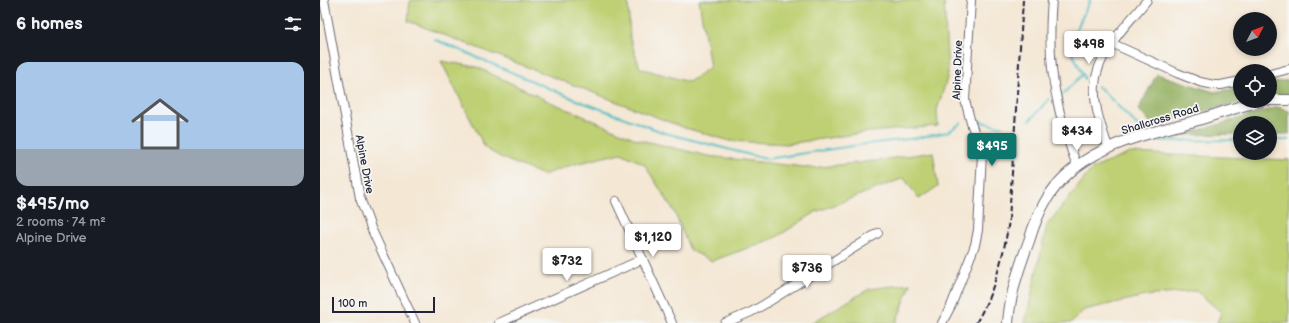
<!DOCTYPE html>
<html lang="en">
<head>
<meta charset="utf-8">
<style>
  body { margin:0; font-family:"Balsamiq Sans",sans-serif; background:#242831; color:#f1f3f6; height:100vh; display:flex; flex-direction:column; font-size:15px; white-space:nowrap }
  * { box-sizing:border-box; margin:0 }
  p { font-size:13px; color:#9ea1a6 }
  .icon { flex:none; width:22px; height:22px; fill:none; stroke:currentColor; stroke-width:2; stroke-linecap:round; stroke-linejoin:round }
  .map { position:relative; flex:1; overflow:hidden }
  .details { display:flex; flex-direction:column; background:#171b24; width:320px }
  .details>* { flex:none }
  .needle { width:26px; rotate:48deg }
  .controls { position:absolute; left:913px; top:12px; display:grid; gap:8px }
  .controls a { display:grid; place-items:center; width:44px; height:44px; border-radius:50%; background:#171b24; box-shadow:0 2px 6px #0003; font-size:20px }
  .scale { position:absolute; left:12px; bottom:10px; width:103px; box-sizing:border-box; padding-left:4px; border:2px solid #22223b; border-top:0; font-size:11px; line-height:14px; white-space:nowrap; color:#22223b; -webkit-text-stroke:3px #f6f6f2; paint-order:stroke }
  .price { position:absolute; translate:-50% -34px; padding:0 9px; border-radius:4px; background:#fff; color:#222; font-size:13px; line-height:26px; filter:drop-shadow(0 1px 2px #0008) }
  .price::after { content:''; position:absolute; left:50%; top:24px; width:12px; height:9px; margin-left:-6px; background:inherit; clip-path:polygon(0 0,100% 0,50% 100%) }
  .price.selected { background:#0f766e; color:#fff }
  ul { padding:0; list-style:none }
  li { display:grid; align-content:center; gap:8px; height:212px; padding:0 16px }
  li+li { border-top:1px solid #363941 }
  li span { display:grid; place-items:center; height:124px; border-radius:12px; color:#555 }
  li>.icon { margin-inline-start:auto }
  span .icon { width:72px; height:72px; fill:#fffc; stroke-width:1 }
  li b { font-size:17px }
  h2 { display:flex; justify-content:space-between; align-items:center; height:48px; padding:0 16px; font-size:17px }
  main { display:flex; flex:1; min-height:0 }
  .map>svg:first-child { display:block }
</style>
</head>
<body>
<main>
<section class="details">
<h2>6 homes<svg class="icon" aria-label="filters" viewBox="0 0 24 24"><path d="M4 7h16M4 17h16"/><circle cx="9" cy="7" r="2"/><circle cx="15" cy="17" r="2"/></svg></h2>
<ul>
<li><span style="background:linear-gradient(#a9c7e8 70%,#9aa5b1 0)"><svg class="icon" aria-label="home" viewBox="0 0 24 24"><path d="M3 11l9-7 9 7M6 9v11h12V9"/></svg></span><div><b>$495/mo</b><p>2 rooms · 74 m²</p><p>Alpine Drive</p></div></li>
</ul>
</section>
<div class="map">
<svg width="969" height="323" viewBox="0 0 969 323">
  <rect width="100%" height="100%" fill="#f6f6f2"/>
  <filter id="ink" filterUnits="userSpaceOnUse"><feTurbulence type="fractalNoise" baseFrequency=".025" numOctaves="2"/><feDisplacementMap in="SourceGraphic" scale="8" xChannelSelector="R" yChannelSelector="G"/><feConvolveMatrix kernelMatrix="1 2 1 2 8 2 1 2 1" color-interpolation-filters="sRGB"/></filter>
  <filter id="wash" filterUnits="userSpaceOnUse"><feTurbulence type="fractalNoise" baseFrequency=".012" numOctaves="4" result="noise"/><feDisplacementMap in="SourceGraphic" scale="16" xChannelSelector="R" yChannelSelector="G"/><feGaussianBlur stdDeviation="0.9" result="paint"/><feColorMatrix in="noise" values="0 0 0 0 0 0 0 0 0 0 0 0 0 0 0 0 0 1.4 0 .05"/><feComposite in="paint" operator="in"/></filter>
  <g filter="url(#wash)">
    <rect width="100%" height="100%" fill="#f4e7d4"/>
    <g fill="#bed073" stroke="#707957">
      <path d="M 90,0 L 308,0 L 310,39 L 320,68 L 369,82 L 390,67 L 379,0 L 624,0 L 628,75 L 617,110 L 618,126 L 549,132 L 467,144 L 410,141 L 362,127 L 88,21 Z"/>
      <path d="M 121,61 L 157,67 L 228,101 L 316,139 L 388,156 L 492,168 L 554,161 L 613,152 L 618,186 L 599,199 L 584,178 L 496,212 L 455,238 L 392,261 L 370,250 L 354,211 L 324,164 L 301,153 L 251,165 L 223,175 L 182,158 L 165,148 Z"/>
      <path d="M 810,153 L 969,160 L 969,323 L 897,323 L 901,312 L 876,291 L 825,296 L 764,310 L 751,323 L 705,323 L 727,225 L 772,169 Z"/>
      <path d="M 591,284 L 576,323 L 491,323 L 549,289 Z"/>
    </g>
    <g fill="#96b265" stroke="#5c6a50">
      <path d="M 837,74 L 894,92 L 920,88 L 920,101 L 927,101 L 831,123 L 818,110 Z"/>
      <path d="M 969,80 L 969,97 L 959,94 L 950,96 L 950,83 Z"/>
      <path d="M 958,107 L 969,111 L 969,134 L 950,134 L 950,123 L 920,123 L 920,134 L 863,135 Z"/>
    </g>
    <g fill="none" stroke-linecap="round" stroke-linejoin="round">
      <g stroke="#4fbdc5" stroke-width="2">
        <path d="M 114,39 L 254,99 L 345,133 L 446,159 L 539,145 L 597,138 L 628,132 L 641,123"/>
        <path d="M 765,79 L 749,46 L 770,0"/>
        <path d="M 778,86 L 820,128"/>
        <path d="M 741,96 L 763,74"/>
        <path d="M 655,120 L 673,125 L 682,126"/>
        <path d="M 710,120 L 729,99"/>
        <path d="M 950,140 L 969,140"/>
        <path d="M 825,141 L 920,140"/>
      </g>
    </g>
  </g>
  <g filter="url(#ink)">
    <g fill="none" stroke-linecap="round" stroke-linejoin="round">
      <g stroke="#6c6771" stroke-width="10">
        <g id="minor">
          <path d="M 4,0 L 40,198 L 51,228 L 95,323"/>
          <path d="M 732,0 C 729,34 730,71 738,104 C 742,125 750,146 757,166"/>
          <path d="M 791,43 L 857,73 L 880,82 L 894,85 L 901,85 L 920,81"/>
          <path d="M 950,74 L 969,69"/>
          <path d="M 788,147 C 782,128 773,106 775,85 C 777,52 808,24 827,0"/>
          <path d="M 296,201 L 352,323"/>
          <path d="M 179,323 L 323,259"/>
          <path d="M 405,323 L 431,312 L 445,304 L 558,233"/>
          <path d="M 622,323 L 631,306 L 648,263 L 655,245 L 658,230 L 662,154 L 651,123 L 645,100 L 651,0"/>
        </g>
      </g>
      <g stroke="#6c6771" stroke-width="12">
        <g id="tertiary">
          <path d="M 950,100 L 969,100"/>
          <path d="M 688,323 C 690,294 699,268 709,241 C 713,228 718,214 725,202 C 754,151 814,137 867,123 C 892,117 916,106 942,101"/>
        </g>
      </g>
      <use href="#minor" stroke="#fff" stroke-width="8"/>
      <use href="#tertiary" stroke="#fff" stroke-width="10"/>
      <path stroke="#22223b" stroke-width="2" stroke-dasharray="6 3" stroke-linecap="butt" d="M 656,323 C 674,292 684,256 689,220 L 703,0"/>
    </g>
  </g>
  <g text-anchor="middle" stroke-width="3.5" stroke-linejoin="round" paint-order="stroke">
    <g font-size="11" fill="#22223b" stroke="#f6f6f2">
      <text transform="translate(637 70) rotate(-88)" y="4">Alpine Drive</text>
      <text transform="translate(840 119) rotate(-17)" y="4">Shallcross Road</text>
      <text transform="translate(45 164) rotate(79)" y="4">Alpine Drive</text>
    </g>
  </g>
</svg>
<div class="controls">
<a><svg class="needle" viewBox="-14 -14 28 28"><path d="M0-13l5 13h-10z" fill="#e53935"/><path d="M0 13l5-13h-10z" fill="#9ea1a6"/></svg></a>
<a><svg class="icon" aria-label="locate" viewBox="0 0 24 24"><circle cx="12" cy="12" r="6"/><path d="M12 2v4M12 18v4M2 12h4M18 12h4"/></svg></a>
<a><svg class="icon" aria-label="layers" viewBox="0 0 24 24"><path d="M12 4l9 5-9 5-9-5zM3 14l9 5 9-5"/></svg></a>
</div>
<div class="scale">100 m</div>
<b class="price" style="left:769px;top:65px">$498</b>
<b class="price" style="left:757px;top:152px">$434</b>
<b class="price selected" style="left:672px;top:167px">$495</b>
<b class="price" style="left:333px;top:258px">$1,120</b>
<b class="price" style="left:247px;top:282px">$732</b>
<b class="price" style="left:487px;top:289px">$736</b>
</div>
</main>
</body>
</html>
